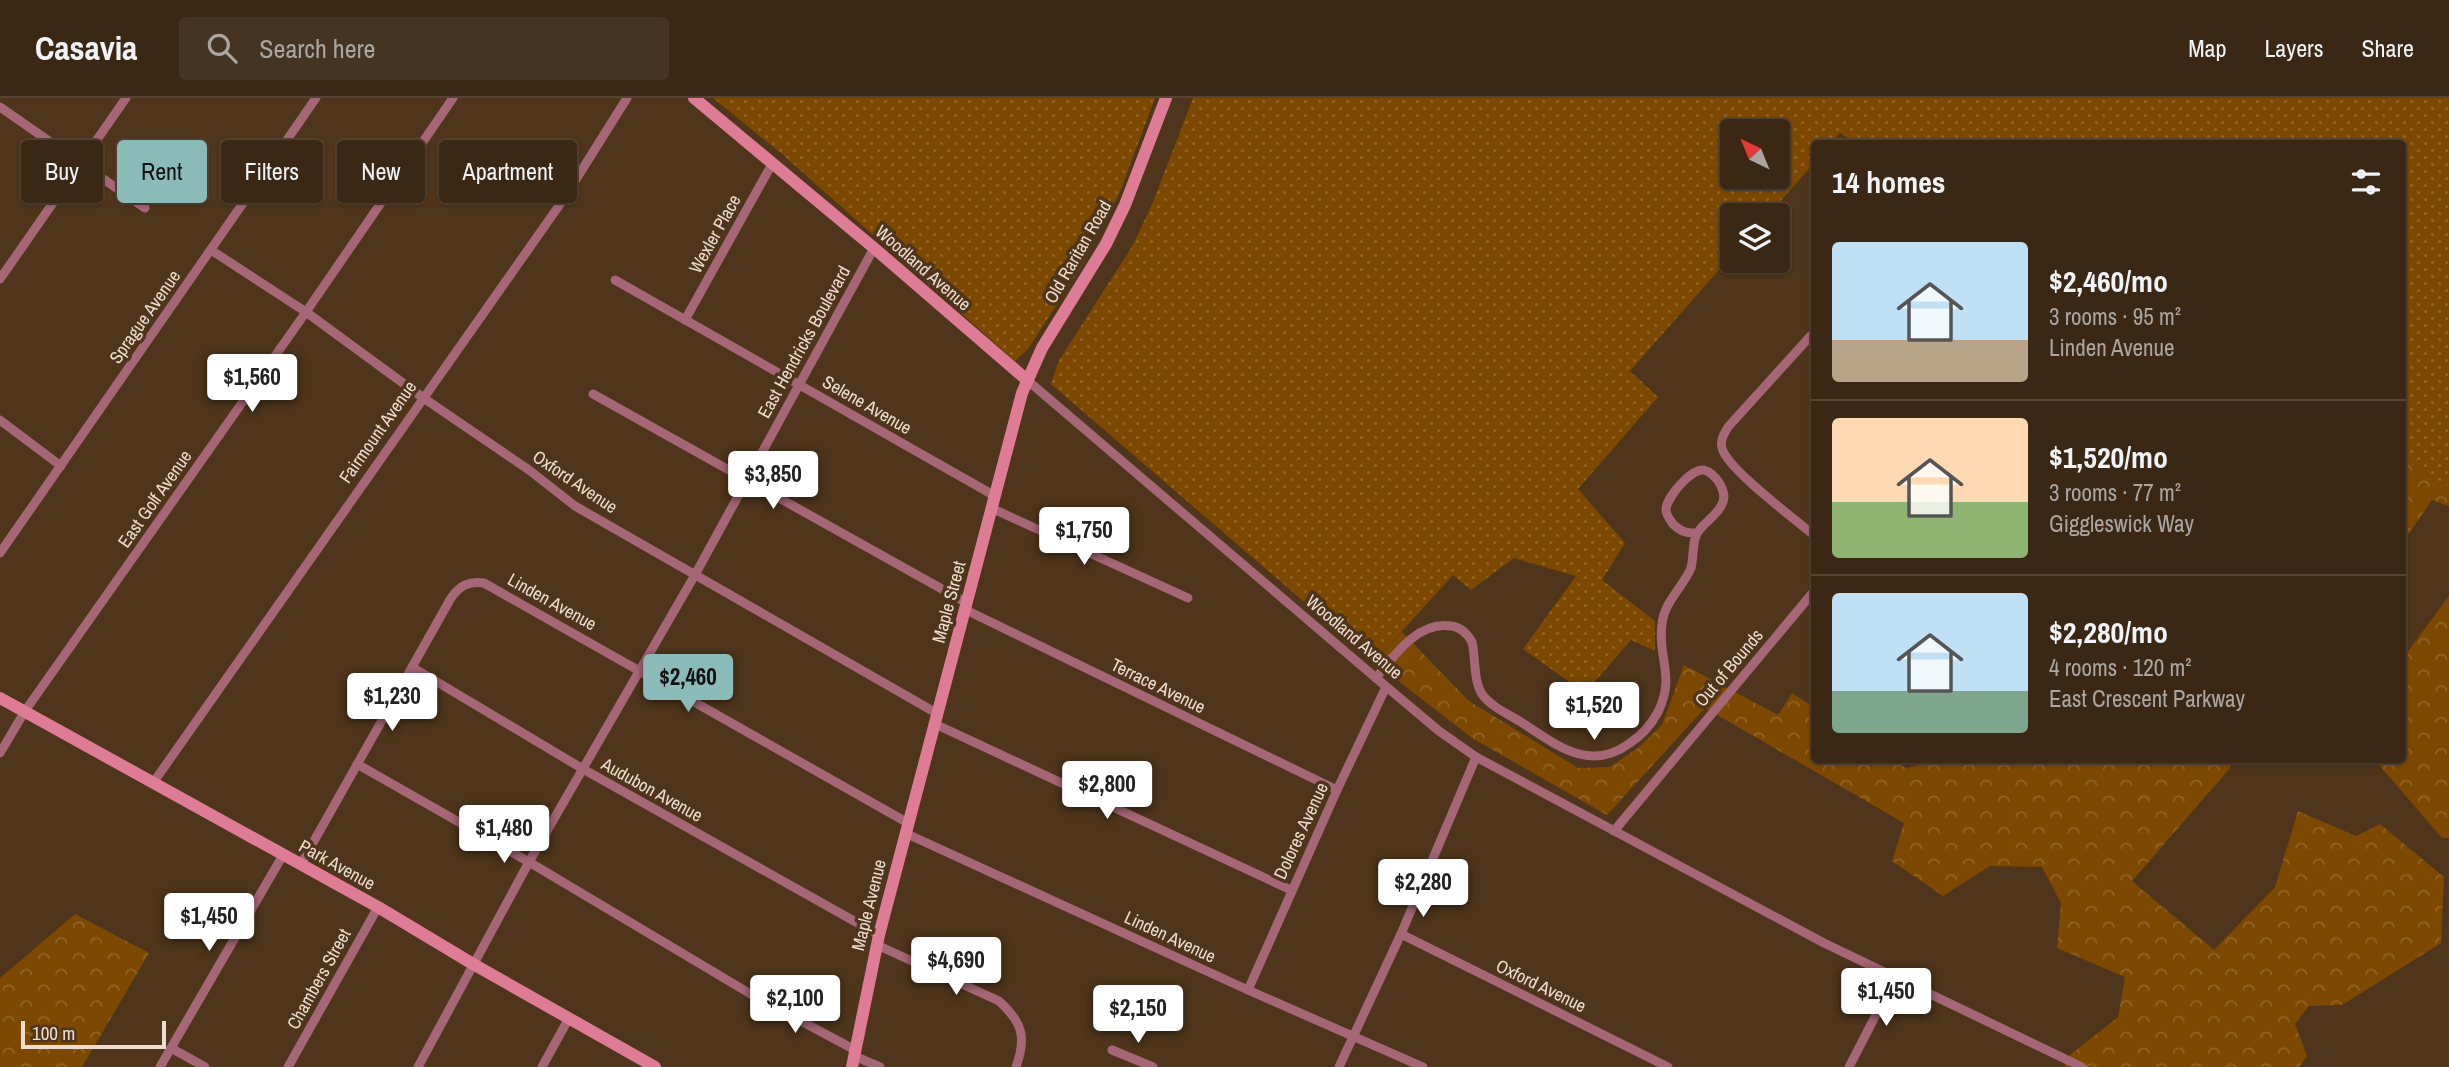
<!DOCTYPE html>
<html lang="en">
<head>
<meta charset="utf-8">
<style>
  body { margin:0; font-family:"Archivo Narrow",sans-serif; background:#453422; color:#f1f3f6; height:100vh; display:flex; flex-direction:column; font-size:26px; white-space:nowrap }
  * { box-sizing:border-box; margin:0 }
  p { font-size:23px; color:#aba6a0 }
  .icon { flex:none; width:38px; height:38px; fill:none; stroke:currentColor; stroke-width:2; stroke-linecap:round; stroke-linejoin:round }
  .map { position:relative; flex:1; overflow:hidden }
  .drawer { position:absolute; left:1811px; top:42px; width:595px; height:623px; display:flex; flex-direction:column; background:#3a2814; border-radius:7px; box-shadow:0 2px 5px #0004,0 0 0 2px #544434 }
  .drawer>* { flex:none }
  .banner { position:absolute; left:21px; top:42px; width:665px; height:63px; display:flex; gap:14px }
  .needle { width:46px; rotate:317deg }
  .buttons { position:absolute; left:1720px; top:21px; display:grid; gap:14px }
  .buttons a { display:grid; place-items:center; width:70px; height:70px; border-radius:7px; background:#3a2814; box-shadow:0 2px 5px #0004,0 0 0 2px #544434; font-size:35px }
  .scale { position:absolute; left:21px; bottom:18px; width:145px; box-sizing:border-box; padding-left:7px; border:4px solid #edddce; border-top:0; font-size:19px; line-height:24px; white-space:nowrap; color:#edddce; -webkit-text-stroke:5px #4e351b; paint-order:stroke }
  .price { position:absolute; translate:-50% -60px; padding:0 16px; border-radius:7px; background:#fff; color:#222; font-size:23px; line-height:46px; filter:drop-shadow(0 2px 4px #0008) }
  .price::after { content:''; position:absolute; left:50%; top:42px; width:21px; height:16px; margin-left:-10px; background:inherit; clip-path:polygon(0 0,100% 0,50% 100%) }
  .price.on { background:#8bbbb9; color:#111 }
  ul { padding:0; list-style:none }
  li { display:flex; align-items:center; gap:21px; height:175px; padding:0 21px }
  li+li { border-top:2px solid #544434 }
  li span { display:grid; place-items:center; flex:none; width:196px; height:140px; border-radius:7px; color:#555 }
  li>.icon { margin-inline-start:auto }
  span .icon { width:84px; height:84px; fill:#fffc; stroke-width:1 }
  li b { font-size:30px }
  h2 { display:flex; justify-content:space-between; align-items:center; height:84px; padding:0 21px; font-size:30px }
  .chip { padding:0 24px; border-radius:7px; background:#3a2814; box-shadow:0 2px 5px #0004,0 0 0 2px #544434; font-size:24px; line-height:63px }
  .chip.on { background:#8bbbb9; color:#111 }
  header { display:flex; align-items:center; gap:42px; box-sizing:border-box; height:98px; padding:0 35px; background:#3a2814; border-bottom:2px solid #544434 }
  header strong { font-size:33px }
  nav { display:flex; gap:38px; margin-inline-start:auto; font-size:24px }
  .search { width:490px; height:63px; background:#453422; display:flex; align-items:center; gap:18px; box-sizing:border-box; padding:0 24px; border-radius:7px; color:#aba6a0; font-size:26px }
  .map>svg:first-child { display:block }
</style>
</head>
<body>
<header>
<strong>Casavia</strong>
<div class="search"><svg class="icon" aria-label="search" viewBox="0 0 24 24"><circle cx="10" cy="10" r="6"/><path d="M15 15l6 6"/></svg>Search here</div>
<nav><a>Map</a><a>Layers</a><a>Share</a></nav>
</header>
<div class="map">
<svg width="2449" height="969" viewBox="0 0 2449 969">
  <defs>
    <pattern id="grass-dots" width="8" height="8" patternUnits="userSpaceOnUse" patternTransform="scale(1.75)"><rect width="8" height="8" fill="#7d4901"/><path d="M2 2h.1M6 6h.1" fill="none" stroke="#906325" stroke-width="1.8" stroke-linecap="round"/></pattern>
    <pattern id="forest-crowns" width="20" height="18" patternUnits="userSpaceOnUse" patternTransform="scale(1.75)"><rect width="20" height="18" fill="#7d4901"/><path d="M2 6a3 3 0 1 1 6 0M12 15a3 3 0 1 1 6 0" fill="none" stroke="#906325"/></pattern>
  </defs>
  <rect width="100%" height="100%" fill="#4e351b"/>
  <g fill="url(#grass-dots)" fill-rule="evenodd">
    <path d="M 713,0 L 1155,0 L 1120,94 L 1081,169 L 1028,251 L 1015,263 L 782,56 Z"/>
    <path d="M 1193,0 L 2449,0 L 2449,389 L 2403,362 L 2403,46 L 1858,46 L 1840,35 L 1831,45 L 1815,46 L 1815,64 L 1768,117 L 1732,117 L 1732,157 L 1630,273 L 1658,299 L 1578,391 L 1625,445 L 1602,482 L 1655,523 L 1655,553 L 1631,542 L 1585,595 L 1523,551 L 1576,478 L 1514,460 L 1471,492 L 1453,477 L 1374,564 L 1051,286 L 1058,264 L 1133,147 L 1153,104 ZM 1732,33 L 1778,33 L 1778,79 L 1732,79 Z"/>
  </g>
  <g fill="url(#forest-crowns)">
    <path d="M 2403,362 L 2449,389 L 2449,408 L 2432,402 L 2403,444 Z"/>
    <path d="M 2449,498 L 2449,740 L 2442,740 L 2375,662 L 2403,662 L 2403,560 Z"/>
    <path d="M 1402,534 L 1469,603 L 1578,670 L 1610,669 L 1638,650 L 1662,627 L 1684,567 L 1778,617 L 1792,595 L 1815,610 L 1815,662 L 1893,662 L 1906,670 L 1938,662 L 2229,662 L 2231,669 L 2132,783 L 2214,852 L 2275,789 L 2298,713 L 2356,738 L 2380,726 L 2444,779 L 2441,845 L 2342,907 L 2309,908 L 2295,926 L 2307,958 L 2299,969 L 2064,969 L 2070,957 L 2118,919 L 2125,879 L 2057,850 L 2061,805 L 2042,769 L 1990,768 L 1943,798 L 1892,763 L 1904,725 L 1705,610 L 1607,717 L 1472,640 L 1374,564 Z"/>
    <path d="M 75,816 L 149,855 L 82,969 L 0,969 L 0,880 Z"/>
  </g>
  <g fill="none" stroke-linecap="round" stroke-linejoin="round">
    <g stroke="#a56675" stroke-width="9">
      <path d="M 0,9 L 145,110"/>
      <path d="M 211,152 L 306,214 L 422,299 L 529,372 L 575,408 L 938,616"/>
      <path d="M 0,181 L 126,0"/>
      <path d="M 615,182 L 995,398"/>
      <path d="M 685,222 L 772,66"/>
      <path d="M 1815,233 L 1728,329 C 1724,336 1720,342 1722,350 C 1727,371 1795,421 1815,438"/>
      <path d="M 1027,282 L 1376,580 L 1439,633 L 1476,659 L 1824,845 L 2082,969"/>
      <path d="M 593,296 L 967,505"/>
      <path d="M 0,322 L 61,368"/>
      <path d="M 991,410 L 1188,500"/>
      <path d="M 0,455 L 316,0"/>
      <path d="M 966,512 L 1337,692"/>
      <path d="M 412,569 L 583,671 L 879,837"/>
      <path d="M 1376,580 C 1394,558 1417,523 1451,528 C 1461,529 1467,535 1472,544 C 1476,560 1473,582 1482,596 C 1490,608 1508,616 1521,624 C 1556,647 1590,675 1630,645 C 1642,637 1651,627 1658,614 C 1676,577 1657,560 1662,526 C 1664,504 1683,489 1691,470 C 1694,459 1692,442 1698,434 C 1704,424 1717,418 1722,406 C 1726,399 1723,392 1720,386 C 1717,381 1711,374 1704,372 C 1691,370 1666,400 1666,412 C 1666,417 1670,422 1673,426 C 1681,434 1686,435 1697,435"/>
      <path d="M 935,626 L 1291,792"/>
      <path d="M 0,655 L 25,613 L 306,214 L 453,0"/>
      <path d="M 357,666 L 529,764 L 749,895 L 855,952"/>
      <path d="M 153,685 L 563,102 L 627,0"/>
      <path d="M 1614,733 L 1815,492"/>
      <path d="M 905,735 L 1248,892 L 1423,969"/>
      <path d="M 301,766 L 451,500 C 460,487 469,483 484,485 L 908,725"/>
      <path d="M 1401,836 L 1668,969"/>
      <path d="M 877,847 L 999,903 C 1022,924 1027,939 1016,969"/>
      <path d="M 1248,892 L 1337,692 L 1386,589"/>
      <path d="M 171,950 L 205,969"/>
      <path d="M 1112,952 L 1153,969"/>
      <path d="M 854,958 L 880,969"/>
      <path d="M 160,969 L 283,757"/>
      <path d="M 288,969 L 378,809"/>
      <path d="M 418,969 L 529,764 L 696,475 L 874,150"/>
      <path d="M 542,969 L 569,920"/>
      <path d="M 1339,969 L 1401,836 L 1476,659"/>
      <path d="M 1849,969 L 1896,878"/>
    </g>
    <g stroke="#df7c95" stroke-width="12">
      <path d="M 694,0 L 874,150 L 1027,282"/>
      <path d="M 0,600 L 378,809 L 473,866 L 655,969"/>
      <path d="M 852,969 L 879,837 L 1022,295 L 1042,250 L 1106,146 L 1125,107 L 1166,0"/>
    </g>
  </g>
  <g text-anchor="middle" stroke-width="7" stroke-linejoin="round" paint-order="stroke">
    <g font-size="18" fill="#edddce" stroke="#4e351b">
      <text transform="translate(715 136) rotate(-61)" y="6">Wexler Place</text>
      <text transform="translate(1078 154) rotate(-60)" y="6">Old Raritan Road</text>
      <text transform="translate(923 170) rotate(41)" y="6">Woodland Avenue</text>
      <text transform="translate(145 219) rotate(-55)" y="6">Sprague Avenue</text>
      <text transform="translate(804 244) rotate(-61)" y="6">East Hendricks Boulevard</text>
      <text transform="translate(867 307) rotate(30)" y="6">Selene Avenue</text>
      <text transform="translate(378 334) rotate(-55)" y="6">Fairmount Avenue</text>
      <text transform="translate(575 384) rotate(34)" y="6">Oxford Avenue</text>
      <text transform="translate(155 401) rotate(-55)" y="6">East Golf Avenue</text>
      <text transform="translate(552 504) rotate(29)" y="6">Linden Avenue</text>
      <text transform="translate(949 504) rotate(-75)" y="6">Maple Street</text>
      <text transform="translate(1354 539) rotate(40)" y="6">Woodland Avenue</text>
      <text transform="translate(1729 570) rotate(-50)" y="6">Out of Bounds</text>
      <text transform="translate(1158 588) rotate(26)" y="6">Terrace Avenue</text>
      <text transform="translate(652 692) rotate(29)" y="6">Audubon Avenue</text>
      <text transform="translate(1301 733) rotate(-65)" y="6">Dolores Avenue</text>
      <text transform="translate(337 767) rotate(29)" y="6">Park Avenue</text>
      <text transform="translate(869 807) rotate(-76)" y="6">Maple Avenue</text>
      <text transform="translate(1170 839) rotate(25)" y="6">Linden Avenue</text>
      <text transform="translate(319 881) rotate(-61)" y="6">Chambers Street</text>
      <text transform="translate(1541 888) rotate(26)" y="6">Oxford Avenue</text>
    </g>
  </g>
</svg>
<div class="buttons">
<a><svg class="needle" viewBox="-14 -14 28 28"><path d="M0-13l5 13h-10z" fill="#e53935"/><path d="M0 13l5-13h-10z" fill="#aba6a0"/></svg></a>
<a><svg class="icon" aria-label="layers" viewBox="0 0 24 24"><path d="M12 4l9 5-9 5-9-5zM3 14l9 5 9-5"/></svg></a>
</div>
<div class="scale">100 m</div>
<b class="price" style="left:252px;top:316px">$1,560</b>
<b class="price" style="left:773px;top:413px">$3,850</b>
<b class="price" style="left:1084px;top:469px">$1,750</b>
<b class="price on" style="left:688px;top:616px">$2,460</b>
<b class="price" style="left:392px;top:635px">$1,230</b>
<b class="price" style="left:1594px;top:644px">$1,520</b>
<b class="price" style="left:1107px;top:723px">$2,800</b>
<b class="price" style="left:504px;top:767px">$1,480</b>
<b class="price" style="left:1423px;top:821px">$2,280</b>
<b class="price" style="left:209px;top:855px">$1,450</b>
<b class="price" style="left:956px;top:899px">$4,690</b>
<b class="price" style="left:1886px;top:930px">$1,450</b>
<b class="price" style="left:795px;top:937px">$2,100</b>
<b class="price" style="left:1138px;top:947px">$2,150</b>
<div class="banner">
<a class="chip">Buy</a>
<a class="chip on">Rent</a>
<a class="chip">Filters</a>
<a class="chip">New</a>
<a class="chip">Apartment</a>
</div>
<section class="drawer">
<h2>14 homes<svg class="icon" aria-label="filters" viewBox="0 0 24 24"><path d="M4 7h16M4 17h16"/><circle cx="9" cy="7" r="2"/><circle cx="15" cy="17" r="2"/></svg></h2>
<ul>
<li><span style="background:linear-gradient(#bfe0f5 70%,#b9a48a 0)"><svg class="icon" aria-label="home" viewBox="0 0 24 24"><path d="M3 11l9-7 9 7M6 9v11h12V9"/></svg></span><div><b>$2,460/mo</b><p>3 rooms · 95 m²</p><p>Linden Avenue</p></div></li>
<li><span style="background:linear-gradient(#ffd9b3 60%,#8fb573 0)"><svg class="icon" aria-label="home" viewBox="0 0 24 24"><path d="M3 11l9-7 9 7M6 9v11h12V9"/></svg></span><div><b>$1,520/mo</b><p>3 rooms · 77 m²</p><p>Giggleswick Way</p></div></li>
<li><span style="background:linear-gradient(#bfe0f5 70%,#7fa58c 0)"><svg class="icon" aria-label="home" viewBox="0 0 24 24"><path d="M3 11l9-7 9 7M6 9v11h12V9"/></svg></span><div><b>$2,280/mo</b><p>4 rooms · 120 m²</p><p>East Crescent Parkway</p></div></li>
</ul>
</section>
</div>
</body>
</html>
